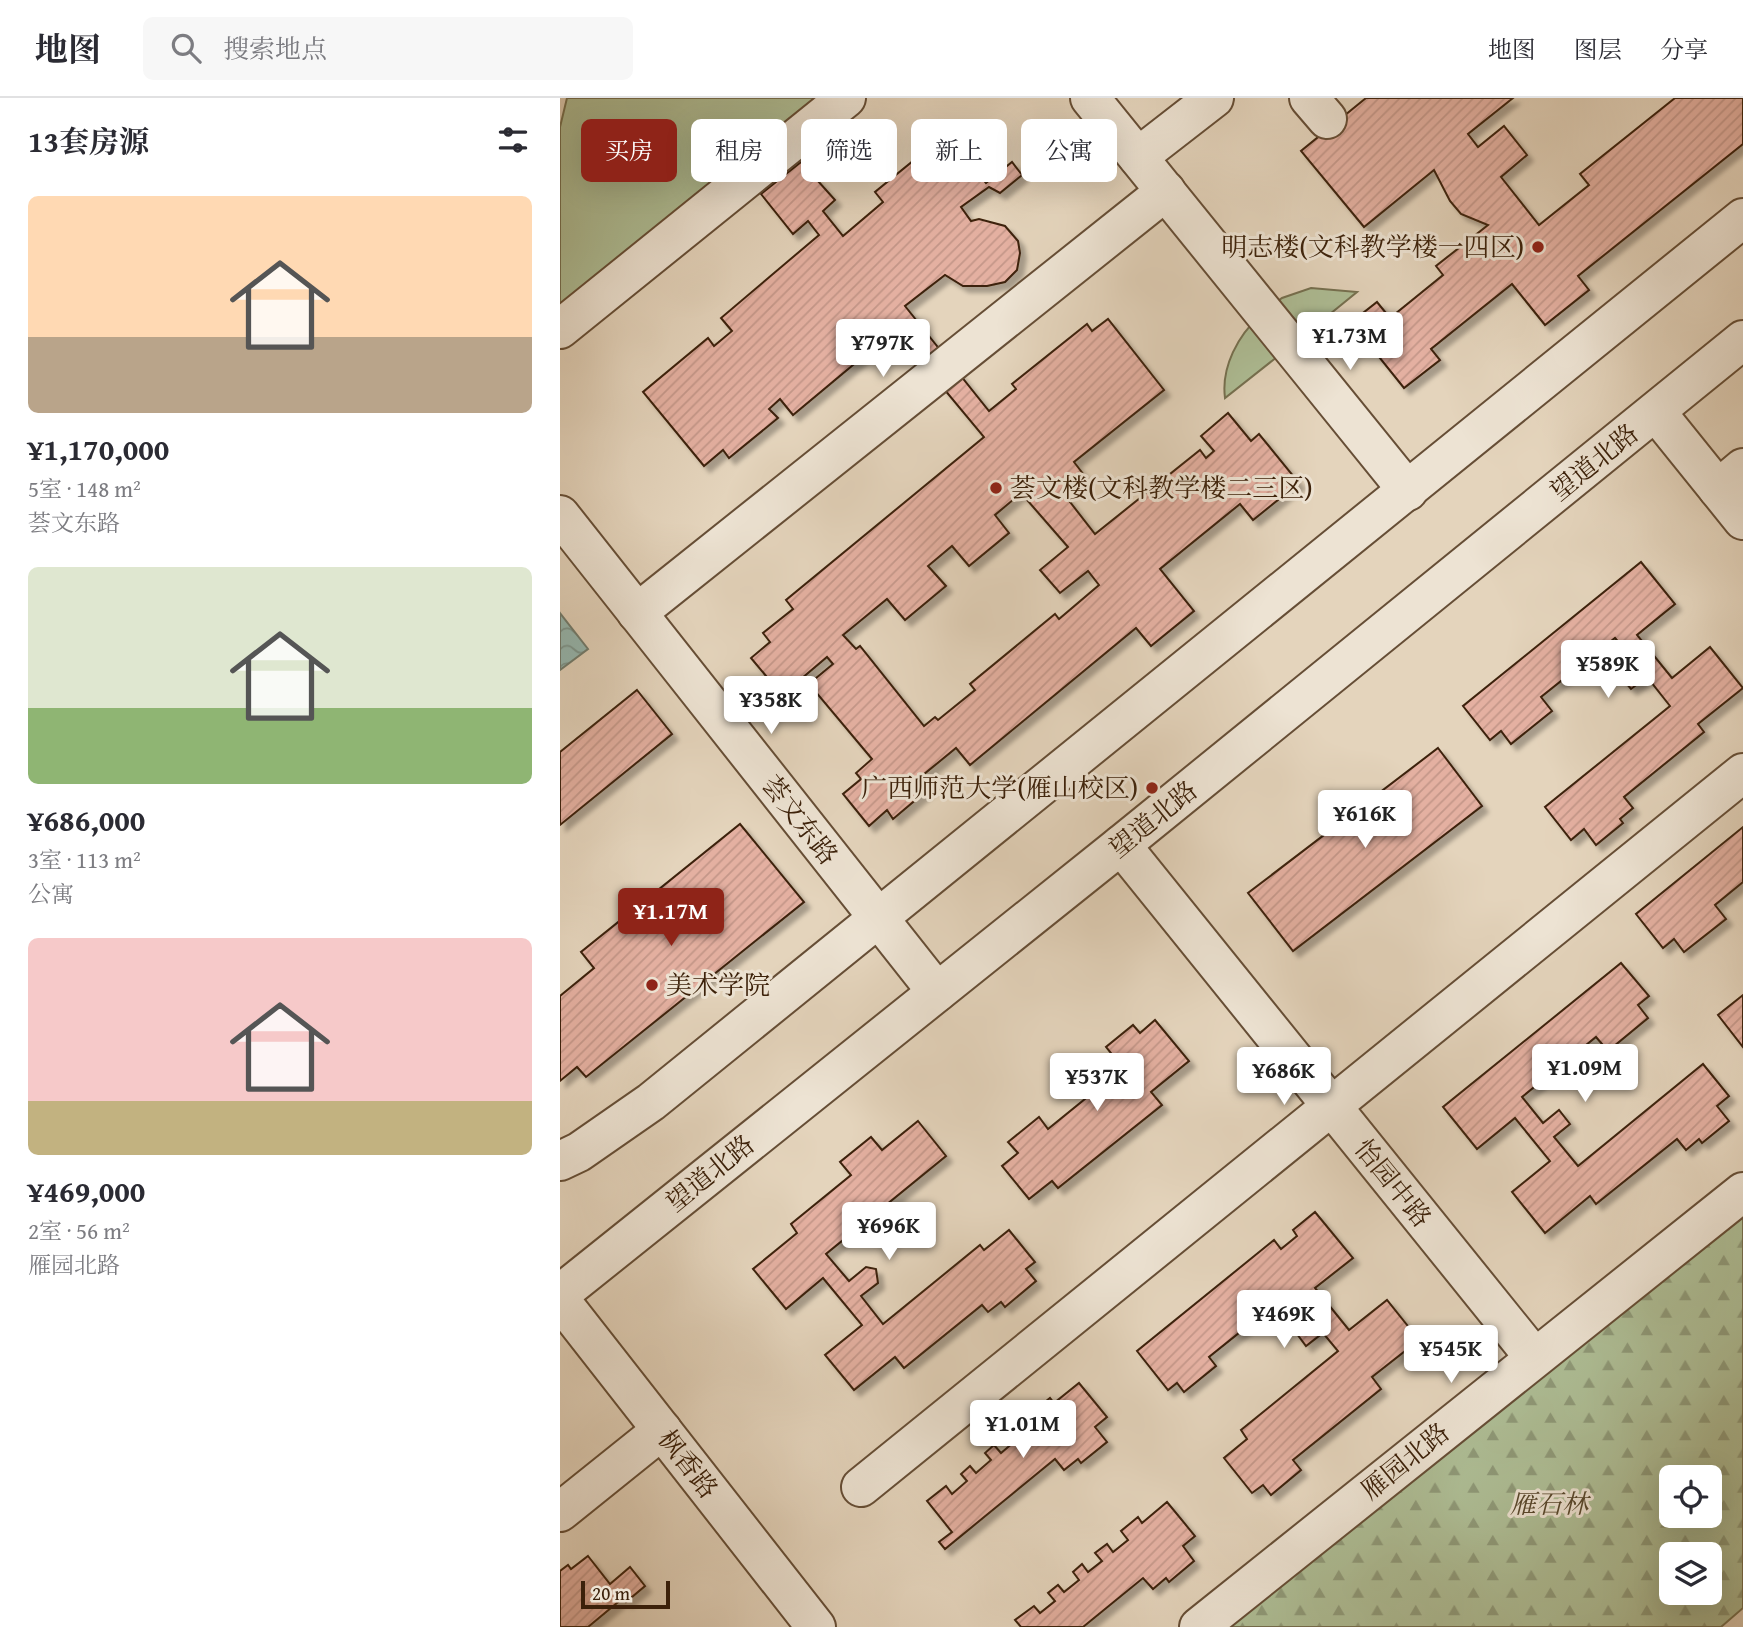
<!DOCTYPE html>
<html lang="zh">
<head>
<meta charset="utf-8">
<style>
  body { margin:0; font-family:"Gentium Book Plus","Noto Serif SC",serif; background:#f7f7f7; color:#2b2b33; height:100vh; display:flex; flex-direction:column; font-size:26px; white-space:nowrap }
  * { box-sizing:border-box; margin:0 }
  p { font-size:23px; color:#7c7c81 }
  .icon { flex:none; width:38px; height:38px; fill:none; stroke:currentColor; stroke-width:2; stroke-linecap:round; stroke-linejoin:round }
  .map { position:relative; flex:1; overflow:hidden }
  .sheet { display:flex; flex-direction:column; background:#fff; width:560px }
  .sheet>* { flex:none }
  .banner { position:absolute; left:21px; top:21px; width:665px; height:63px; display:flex; gap:14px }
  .fabs { position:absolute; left:1099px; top:1367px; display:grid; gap:14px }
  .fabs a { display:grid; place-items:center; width:63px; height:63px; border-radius:10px; background:#fff; box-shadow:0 7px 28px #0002; font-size:35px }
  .scale { position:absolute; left:21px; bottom:18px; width:89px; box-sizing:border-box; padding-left:7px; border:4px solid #3c210a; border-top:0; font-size:19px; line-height:24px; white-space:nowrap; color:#3c210a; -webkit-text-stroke:5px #ede3d3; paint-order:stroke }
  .price { position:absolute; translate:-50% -60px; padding:0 16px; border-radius:7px; background:#fff; color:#222; font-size:23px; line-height:46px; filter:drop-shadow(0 2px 4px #0008) }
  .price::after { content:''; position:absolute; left:50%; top:42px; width:21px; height:16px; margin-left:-10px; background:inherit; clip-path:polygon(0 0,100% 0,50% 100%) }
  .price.on { background:#8f2418; color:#fff }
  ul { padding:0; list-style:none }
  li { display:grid; align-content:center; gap:14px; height:371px; padding:0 28px }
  li span { display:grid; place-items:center; height:217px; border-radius:10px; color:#555 }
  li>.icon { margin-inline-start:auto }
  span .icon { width:126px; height:126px; fill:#fffc; stroke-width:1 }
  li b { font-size:30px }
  h2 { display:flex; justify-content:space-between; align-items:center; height:84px; padding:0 28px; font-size:30px }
  .pill { padding:0 24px; border-radius:10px; background:#fff; box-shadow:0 7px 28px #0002; font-size:24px; line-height:63px }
  .pill.on { background:#8f2418; color:#fff }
  header { display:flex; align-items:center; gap:42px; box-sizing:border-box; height:98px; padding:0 35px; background:#fff; border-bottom:2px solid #e1e1e2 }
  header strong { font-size:33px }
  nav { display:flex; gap:38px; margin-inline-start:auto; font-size:24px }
  .search { width:490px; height:63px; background:#f7f7f7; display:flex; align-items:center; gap:18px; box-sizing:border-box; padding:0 24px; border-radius:10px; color:#7c7c81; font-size:26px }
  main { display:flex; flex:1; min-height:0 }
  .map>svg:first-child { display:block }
</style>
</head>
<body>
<header>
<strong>地图</strong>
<div class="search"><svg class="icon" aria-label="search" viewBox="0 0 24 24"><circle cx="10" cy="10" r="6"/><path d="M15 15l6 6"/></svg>搜索地点</div>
<nav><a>地图</a><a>图层</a><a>分享</a></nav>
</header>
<main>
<section class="sheet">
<h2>13套房源<svg class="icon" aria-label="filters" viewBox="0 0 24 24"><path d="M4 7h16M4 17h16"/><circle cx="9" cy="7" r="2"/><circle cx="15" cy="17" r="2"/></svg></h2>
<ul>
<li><span style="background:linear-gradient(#ffd9b3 65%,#b9a48a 0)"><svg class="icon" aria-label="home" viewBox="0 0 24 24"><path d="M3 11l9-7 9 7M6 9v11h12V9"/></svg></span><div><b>¥1,170,000</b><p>5室 · 148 m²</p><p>荟文东路</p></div></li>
<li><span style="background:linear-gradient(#dfe7d0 65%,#8fb573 0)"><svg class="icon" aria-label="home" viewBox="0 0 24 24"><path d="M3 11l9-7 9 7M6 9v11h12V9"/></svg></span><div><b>¥686,000</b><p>3室 · 113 m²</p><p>公寓</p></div></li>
<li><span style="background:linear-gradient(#f6c9c9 75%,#c2b280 0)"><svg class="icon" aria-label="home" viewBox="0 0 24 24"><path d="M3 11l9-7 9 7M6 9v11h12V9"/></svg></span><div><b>¥469,000</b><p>2室 · 56 m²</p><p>雁园北路</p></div></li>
</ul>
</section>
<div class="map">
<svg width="1183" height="1529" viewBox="0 0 1183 1529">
  <defs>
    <pattern id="forest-firs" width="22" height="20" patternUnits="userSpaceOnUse" patternTransform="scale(1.75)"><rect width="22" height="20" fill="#aebe96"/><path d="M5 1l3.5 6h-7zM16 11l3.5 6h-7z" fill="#8f9a79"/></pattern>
    <pattern id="water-waves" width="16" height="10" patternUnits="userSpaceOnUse" patternTransform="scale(1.75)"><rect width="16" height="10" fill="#95b8b1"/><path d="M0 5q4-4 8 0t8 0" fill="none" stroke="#7b958e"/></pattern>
    <pattern id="building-hatch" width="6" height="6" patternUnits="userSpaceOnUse" patternTransform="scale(1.75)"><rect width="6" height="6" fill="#e4b0a1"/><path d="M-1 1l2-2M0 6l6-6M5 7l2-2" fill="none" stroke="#c49789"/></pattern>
    <filter id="shadow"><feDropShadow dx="6" dy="6" stdDeviation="2" flood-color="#0004"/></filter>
  </defs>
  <rect width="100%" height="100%" fill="#e4d4bc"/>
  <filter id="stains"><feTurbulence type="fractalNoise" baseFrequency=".00286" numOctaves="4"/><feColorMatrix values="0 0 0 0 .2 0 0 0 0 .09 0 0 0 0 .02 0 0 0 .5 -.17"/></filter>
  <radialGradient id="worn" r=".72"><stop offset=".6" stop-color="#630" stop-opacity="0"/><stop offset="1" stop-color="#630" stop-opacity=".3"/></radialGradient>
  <g fill="#aebe96" stroke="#757050" stroke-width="2">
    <path d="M 7,0 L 287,0 L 0,231 L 0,29 Z"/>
    <path d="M 751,190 L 797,194 L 738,242 L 710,209 L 722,200 Z"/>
    <path d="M 701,217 L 727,251 L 665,300 C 661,269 678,237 701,217 Z"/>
  </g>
  <path fill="url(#forest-firs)" stroke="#757050" stroke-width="2" fill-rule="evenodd" d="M 1183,1094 L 1183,1510 L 1161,1529 L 639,1529 ZM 1111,1379 L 1150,1379 L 1150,1418 L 1111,1418 ZM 1111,1456 L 1150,1456 L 1150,1494 L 1111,1494 Z"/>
  <path fill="url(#water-waves)" stroke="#717c6e" stroke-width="2" d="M 0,515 L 28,551 L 0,572 Z"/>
  <g fill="url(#building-hatch)" stroke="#3c210a" stroke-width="2" fill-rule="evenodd" filter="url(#shadow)">
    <path d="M 806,0 L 953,0 L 908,36 L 918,49 L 944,28 L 967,57 L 941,79 L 979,127 L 1029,87 L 1020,76 L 1115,0 L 1183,0 L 1183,46 L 1018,178 L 1029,192 L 985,227 L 952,186 L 871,251 L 880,262 L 844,290 L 815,254 L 827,245 L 803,215 L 817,204 L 830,220 L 883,177 L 876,168 L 928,127 L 901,116 L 890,103 L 874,72 L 804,129 L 741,53 Z"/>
    <path d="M 395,46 L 426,85 L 452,64 L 462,77 L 440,95 L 429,89 L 401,109 L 411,123 L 419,121 L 445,128 L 458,143 L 460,155 L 457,172 L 445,184 L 427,188 L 403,188 L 385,177 L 345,208 L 429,313 L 456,291 L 452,286 L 527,226 L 532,233 L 548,221 L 604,292 L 514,364 L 524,377 L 503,395 L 535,436 L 640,352 L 646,360 L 654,353 L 641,338 L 668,315 L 691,343 L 699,336 L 739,385 L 693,422 L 680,406 L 600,471 L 634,513 L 591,548 L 576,530 L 410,667 L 396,650 L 363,677 L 372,688 L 333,721 L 327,712 L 309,728 L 283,696 L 301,681 L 296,675 L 312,661 L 249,586 L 273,566 L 267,559 L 222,597 L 191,560 L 210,544 L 203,535 L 233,511 L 226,502 L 424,339 L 335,232 L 233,317 L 220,301 L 209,311 L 218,320 L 169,360 L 163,352 L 144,368 L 83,294 L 148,240 L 154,248 L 172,233 L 161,220 L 259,137 L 248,123 L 233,136 L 201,96 L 241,64 L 275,102 L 263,113 L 283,138 L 323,104 L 315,94 L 364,54 L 373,64 ZM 461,395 L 508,449 L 480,472 L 500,495 L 528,473 L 539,487 L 499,521 L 495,516 L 410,586 L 415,592 L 378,622 L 375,619 L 364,628 L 300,548 L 296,551 L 283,537 L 327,501 L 345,522 L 386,488 L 368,468 L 392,448 L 409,468 L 449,435 L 435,417 Z"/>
    <path d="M 1081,464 L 1115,506 L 1077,537 L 1112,580 L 1150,549 L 1183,590 L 1138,626 L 1144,634 L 1064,699 L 1073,710 L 1060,721 L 1063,725 L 1036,747 L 1024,731 L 1011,742 L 985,709 L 1110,608 L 1087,579 L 1071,591 L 1060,578 L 1076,565 L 1055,540 L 981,599 L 992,613 L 951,646 L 941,633 L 930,642 L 903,608 Z"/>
    <path d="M 77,592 L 112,636 L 0,727 L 0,654 Z"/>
    <path d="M 878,650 L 922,708 L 733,853 L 688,795 Z"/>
    <path d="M 180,726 L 244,804 L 26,979 L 17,969 L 0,983 L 0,898 L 34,870 L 21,854 Z"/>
    <path d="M 1183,729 L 1183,784 L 1155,807 L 1166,821 L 1124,854 L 1114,841 L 1103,850 L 1076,816 Z"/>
    <path d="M 1061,865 L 1089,898 L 1078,907 L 1088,920 L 1048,953 L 1036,939 L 962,999 L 983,1025 L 999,1012 L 1010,1026 L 994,1039 L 1018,1068 L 1143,966 L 1169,998 L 1157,1008 L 1169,1023 L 1142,1045 L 1139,1041 L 1126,1052 L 1117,1041 L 1036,1106 L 1030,1098 L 985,1135 L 952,1094 L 990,1063 L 955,1020 L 917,1051 L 883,1009 Z"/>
    <path d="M 1183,897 L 1183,949 L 1158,917 Z"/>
    <path d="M 595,922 L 629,963 L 591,994 L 602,1007 L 498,1090 L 492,1083 L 469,1101 L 442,1068 L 458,1055 L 448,1044 L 479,1019 L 488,1031 L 563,970 L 546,949 L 573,927 L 580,935 Z"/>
    <path d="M 358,1023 L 386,1058 L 266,1156 L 289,1183 L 306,1169 L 316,1171 L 318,1185 L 301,1198 L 323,1226 L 420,1147 L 424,1152 L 449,1132 L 475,1164 L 466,1171 L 476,1183 L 445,1209 L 441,1204 L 428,1214 L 422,1207 L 344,1270 L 335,1259 L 294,1292 L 265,1257 L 302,1227 L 263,1180 L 226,1211 L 193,1171 L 237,1135 L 231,1126 L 291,1077 L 280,1064 L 311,1039 L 322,1052 Z"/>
    <path d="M 755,1114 L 793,1160 L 755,1190 L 789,1232 L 827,1202 L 859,1242 L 812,1279 L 821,1291 L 733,1362 L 741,1372 L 711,1397 L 703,1387 L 692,1395 L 664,1360 L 687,1341 L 681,1332 L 778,1253 L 763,1235 L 746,1248 L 737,1236 L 754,1223 L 730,1194 L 649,1259 L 656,1268 L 624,1294 L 617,1285 L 608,1292 L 577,1253 L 714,1142 L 721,1151 L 737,1138 L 733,1132 Z"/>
    <path d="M 519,1285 L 547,1319 L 535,1329 L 547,1344 L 521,1365 L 518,1361 L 504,1372 L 495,1361 L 385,1451 L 379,1444 L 392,1434 L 367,1403 L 386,1388 L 392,1396 L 407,1383 L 401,1376 L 410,1368 L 416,1375 L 431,1362 L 425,1355 L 434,1347 L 441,1355 L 454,1344 L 447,1336 L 458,1327 L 465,1335 L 480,1323 L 473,1314 L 490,1300 L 494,1305 Z"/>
    <path d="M 607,1404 L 635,1438 L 623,1448 L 634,1463 L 609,1484 L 606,1480 L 593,1491 L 583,1480 L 523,1529 L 461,1529 L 455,1522 L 474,1508 L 480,1515 L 495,1503 L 488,1495 L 498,1487 L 504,1494 L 519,1482 L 513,1474 L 522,1466 L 528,1474 L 542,1463 L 535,1455 L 547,1446 L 553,1454 L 568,1442 L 561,1433 L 578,1419 L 582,1425 Z"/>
    <path d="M 28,1458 L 50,1486 L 70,1469 L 85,1488 L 66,1504 L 63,1500 L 28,1529 L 0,1529 L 0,1473 L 8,1467 L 11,1471 Z"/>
  </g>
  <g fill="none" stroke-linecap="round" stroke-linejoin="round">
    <g stroke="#664e36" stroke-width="42">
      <g id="minor">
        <path d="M 530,0 L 848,393"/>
        <path d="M 749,0 L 767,21"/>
        <path d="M 578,59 L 654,0"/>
        <path d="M 0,231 L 286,0"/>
        <path d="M 1096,314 L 1183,422"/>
        <path d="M 1158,391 L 1183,370"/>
        <path d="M 0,417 L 377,894"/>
        <path d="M 77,515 L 606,93"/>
        <path d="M 561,747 L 974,1259"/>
        <path d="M 0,1063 L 19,1054 L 91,1004 L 1183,120"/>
        <path d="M 0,1196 L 561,747 L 1183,242"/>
        <path d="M 0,1202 L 256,1529"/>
        <path d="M 301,1389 L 1183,675"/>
        <path d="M 0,1414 L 102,1332"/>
        <path d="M 639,1529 L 1183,1094"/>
      </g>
    </g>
    <use href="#minor" stroke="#ede3d3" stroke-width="38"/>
  </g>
  <g fill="#8f2418" stroke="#ede3d3" stroke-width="2.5">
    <circle cx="978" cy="149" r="7"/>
    <circle cx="436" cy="390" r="7"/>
    <circle cx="592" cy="690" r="7"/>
    <circle cx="92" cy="887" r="7"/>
  </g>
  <g text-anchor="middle" stroke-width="6" stroke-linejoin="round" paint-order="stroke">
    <g font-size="26" fill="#3c210a" stroke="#ede3d3" text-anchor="end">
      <text x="964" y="158">明志楼(文科教学楼一四区)</text>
      <text x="450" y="399" text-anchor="start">荟文楼(文科教学楼二三区)</text>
      <text x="578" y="699">广西师范大学(雁山校区)</text>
      <text x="106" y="896" text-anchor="start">美术学院</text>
    </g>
    <g font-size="26" fill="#3c210a" stroke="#ede3d3">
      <text transform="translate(1034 364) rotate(-39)" y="9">望道北路</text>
      <text transform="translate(593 721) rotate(-39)" y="9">望道北路</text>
      <text transform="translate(240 722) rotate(52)" y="9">荟文东路</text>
      <text transform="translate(150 1075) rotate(-39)" y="9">望道北路</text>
      <text transform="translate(833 1085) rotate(51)" y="9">怡园中路</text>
      <text transform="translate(845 1363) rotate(-39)" y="9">雁园北路</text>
      <text transform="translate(128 1366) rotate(52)" y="9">枫香路</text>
    </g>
    <g font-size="26" font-style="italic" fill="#58482d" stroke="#ede3d3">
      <text x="989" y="1415">雁石林</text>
    </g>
  </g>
  <rect width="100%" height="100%" filter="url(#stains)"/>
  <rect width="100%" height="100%" fill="url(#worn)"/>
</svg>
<div class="fabs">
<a><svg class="icon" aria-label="locate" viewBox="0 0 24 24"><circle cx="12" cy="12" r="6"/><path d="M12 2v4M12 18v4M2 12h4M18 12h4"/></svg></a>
<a><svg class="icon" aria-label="layers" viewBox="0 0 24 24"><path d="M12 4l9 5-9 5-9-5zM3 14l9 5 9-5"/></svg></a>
</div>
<div class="scale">20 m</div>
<b class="price" style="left:790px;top:274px">¥1.73M</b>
<b class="price" style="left:323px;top:281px">¥797K</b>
<b class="price" style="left:1048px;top:602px">¥589K</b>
<b class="price" style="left:211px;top:638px">¥358K</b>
<b class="price" style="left:805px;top:752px">¥616K</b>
<b class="price on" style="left:111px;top:850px">¥1.17M</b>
<b class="price" style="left:1025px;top:1006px">¥1.09M</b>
<b class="price" style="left:724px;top:1009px">¥686K</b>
<b class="price" style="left:537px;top:1015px">¥537K</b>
<b class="price" style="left:329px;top:1164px">¥696K</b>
<b class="price" style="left:724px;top:1252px">¥469K</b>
<b class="price" style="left:891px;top:1287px">¥545K</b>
<b class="price" style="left:463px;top:1362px">¥1.01M</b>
<div class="banner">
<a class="pill on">买房</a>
<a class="pill">租房</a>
<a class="pill">筛选</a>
<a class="pill">新上</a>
<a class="pill">公寓</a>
</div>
</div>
</main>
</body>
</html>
